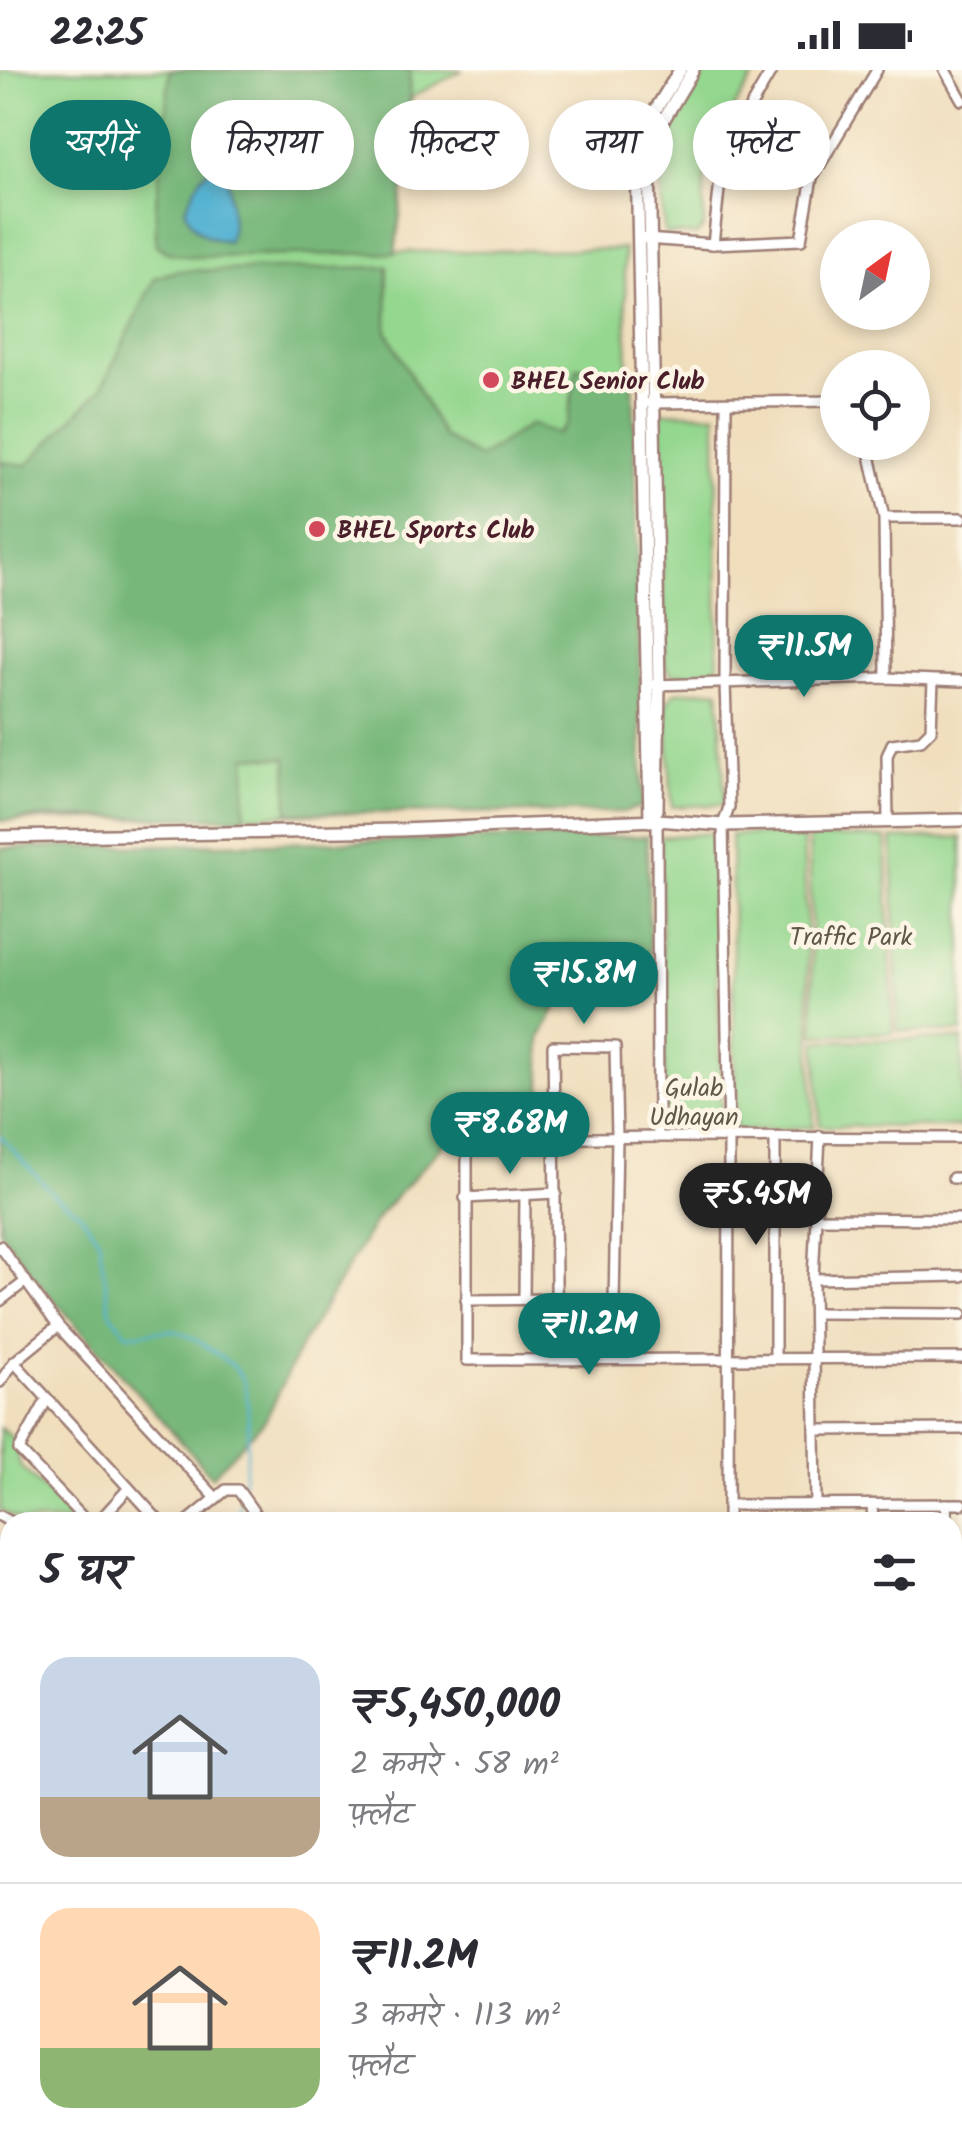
<!DOCTYPE html>
<html lang="hi">
<head>
<meta charset="utf-8">
<style>
  body { margin:0; font-family:Kalam,"Playpen Sans Deva",sans-serif; background:#f7f7f7; color:#2b2b33; height:100vh; display:flex; flex-direction:column; font-size:38px; white-space:nowrap }
  * { box-sizing:border-box; margin:0 }
  p { font-size:32px; color:#7c7c81 }
  .icon { flex:none; width:55px; height:55px; fill:none; stroke:currentColor; stroke-width:2; stroke-linecap:round; stroke-linejoin:round }
  .map { position:relative; flex:1; overflow:hidden }
  .sheet { position:absolute; left:0px; top:1442px; width:962px; height:642px; display:flex; flex-direction:column; background:#fff; border-radius:30px 30px 0 0; box-shadow:0 5px 15px #0003 }
  .sheet>* { flex:none }
  .banner { position:absolute; left:30px; top:30px; width:902px; height:90px; display:flex; gap:20px }
  .needle { width:65px; rotate:33deg }
  .tools { position:absolute; left:820px; top:150px; display:grid; gap:20px }
  .tools a { display:grid; place-items:center; width:110px; height:110px; border-radius:50%; background:#fff; box-shadow:0 5px 15px #0003; font-size:50px }
  .price { position:absolute; translate:-50% -85px; padding:0 22px; border-radius:35px; background:#0f766e; color:#fff; font-size:32px; line-height:65px; filter:drop-shadow(0 2px 5px #0008) }
  .price::after { content:''; position:absolute; left:50%; top:60px; width:30px; height:22px; margin-left:-15px; background:inherit; clip-path:polygon(0 0,100% 0,50% 100%) }
  .price.active { background:#222; color:#fff }
  ul { padding:0; list-style:none }
  li { display:flex; align-items:center; gap:30px; height:250px; padding:0 40px }
  li+li { border-top:2px solid #e1e1e2 }
  li span { display:grid; place-items:center; flex:none; width:280px; height:200px; border-radius:30px; color:#555 }
  li>.icon { margin-inline-start:auto }
  span .icon { width:120px; height:120px; fill:#fffc; stroke-width:1 }
  li b { font-size:42px }
  h2 { display:flex; justify-content:space-between; align-items:center; height:120px; padding:0 40px; font-size:42px }
  .tag { padding:0 35px; border-radius:45px; background:#fff; box-shadow:0 5px 15px #0003; font-size:35px; line-height:90px }
  .tag.active { background:#0f766e; color:#fff }
  .status { display:flex; justify-content:space-between; align-items:center; height:70px; padding:0 50px; background:#fff; direction:ltr }
  .status svg { height:28px; fill:currentColor }
  .map>svg:first-child { display:block }
</style>
</head>
<body>
<div class="status"><b>22:25</b><svg viewBox="0 0 49 12"><path d="M0 12V9h3v3zM5 12V6h3v6zM10 12V3h3v9zM15 12V0h3v12zM26 1h20v11H26zM47 4h2v5h-2z"/></svg></div>
<div class="map">
<svg width="962" height="2083" viewBox="0 0 962 2083">
  <rect width="100%" height="100%" fill="#fcf5e5"/>
  <filter id="ink" filterUnits="userSpaceOnUse"><feTurbulence type="fractalNoise" baseFrequency=".01" numOctaves="2"/><feDisplacementMap in="SourceGraphic" scale="20" xChannelSelector="R" yChannelSelector="G"/><feConvolveMatrix kernelMatrix="1 2 1 2 8 2 1 2 1" color-interpolation-filters="sRGB"/></filter>
  <filter id="wash" filterUnits="userSpaceOnUse"><feTurbulence type="fractalNoise" baseFrequency=".0048" numOctaves="4" result="noise"/><feDisplacementMap in="SourceGraphic" scale="40" xChannelSelector="R" yChannelSelector="G"/><feGaussianBlur stdDeviation="2.25" result="paint"/><feColorMatrix in="noise" values="0 0 0 0 0 0 0 0 0 0 0 0 0 0 0 0 0 1.4 0 .05"/><feComposite in="paint" operator="in"/></filter>
  <g filter="url(#wash)">
    <rect width="100%" height="100%" fill="#f0debd"/>
    <g fill="#94d78f" stroke="#6f7b5d" stroke-width="2.5">
      <path d="M 0,0 L 463,0 L 412,27 L 395,182 L 624,179 L 643,736 L 0,751 Z"/>
      <path d="M 706,0 L 758,0 C 737,34 712,68 705,108 C 703,124 704,141 704,157 L 696,165 L 667,164 L 664,161 L 660,107 L 663,76 Z"/>
      <path d="M 659,342 L 716,344 L 718,604 L 671,604 L 665,594 Z"/>
      <path d="M 719,620 L 725,734 L 672,737 L 666,633 L 676,622 Z"/>
      <path d="M 713,763 L 722,1062 L 666,1062 L 660,767 Z"/>
      <path d="M 803,763 L 814,1057 L 736,1061 L 731,765 Z"/>
      <path d="M 809,766 L 886,768 L 893,963 L 814,965 Z"/>
      <path d="M 962,767 L 962,962 L 898,961 L 892,769 Z"/>
      <path d="M 962,969 L 962,1057 L 820,1056 L 816,971 Z"/>
      <path d="M 0,1358 L 15,1370 L 20,1396 L 78,1452 L 22,1452 L 0,1440 Z"/>
    </g>
    <g fill="#77b87a" stroke="#606c52" stroke-width="2.5">
      <path d="M 170,0 L 410,0 L 407,90 L 395,183 L 191,187 L 166,182 L 156,175 L 156,134 Z"/>
      <path d="M 388,197 L 387,261 L 443,366 L 479,388 L 531,354 L 558,364 L 567,355 L 577,297 L 633,301 L 643,736 L 624,742 L 288,743 L 287,688 L 247,686 L 244,748 L 50,747 L 0,751 L 0,392 L 27,395 L 101,319 L 155,208 L 176,201 Z"/>
      <path d="M 647,766 L 650,897 L 575,902 L 540,968 L 543,1063 L 458,1059 L 379,1145 L 300,1277 L 266,1349 L 212,1406 L 37,1211 L 0,1161 L 0,778 Z"/>
    </g>
    <path fill="#54b3d2" stroke="#4f697e" stroke-width="2.5" d="M 210,98 L 228,104 L 232,157 L 228,172 C 206,169 193,161 185,139 L 201,107 Z"/>
    <g fill="none" stroke-linecap="round" stroke-linejoin="round">
      <g stroke="#54b3d2" stroke-width="2.5">
        <path d="M 0,1066 L 54,1125 L 81,1144 L 99,1170 L 110,1242 L 127,1264 C 142,1265 164,1259 173,1261 C 192,1265 234,1292 242,1309 C 253,1330 247,1394 242,1418"/>
        <path d="M 236,1452 L 240,1430"/>
        <path d="M 199,2075 L 204,2083"/>
      </g>
    </g>
  </g>
  <g filter="url(#ink)">
    <g fill="none" stroke-linecap="round" stroke-linejoin="round">
      <g stroke="#9d7e74" stroke-width="14">
        <g id="minor">
          <path d="M 945,0 L 962,30"/>
          <path d="M 646,169 L 713,174 L 801,170 L 812,108 L 877,0"/>
          <path d="M 713,174 L 723,84 L 772,0"/>
          <path d="M 650,333 L 838,331"/>
          <path d="M 726,333 L 725,613 L 729,737 L 723,755 L 729,1067 L 728,1452"/>
          <path d="M 867,372 L 884,448 L 886,608"/>
          <path d="M 884,448 L 962,448"/>
          <path d="M 655,615 L 886,608 L 962,611"/>
          <path d="M 657,750 L 658,1067"/>
          <path d="M 888,752 L 887,686 L 892,674 L 921,670 L 931,660 L 933,611"/>
          <path d="M 962,1068 L 658,1067 L 467,1070 L 467,1290 L 962,1288"/>
          <path d="M 953,1108 L 962,1108"/>
          <path d="M 465,1128 L 556,1123"/>
          <path d="M 815,1148 L 962,1149"/>
          <path d="M 0,1176 L 58,1256 L 215,1427"/>
          <path d="M 813,1209 L 962,1206"/>
          <path d="M 524,1229 L 525,1125"/>
          <path d="M 466,1230 L 556,1229"/>
          <path d="M 0,1231 L 26,1211"/>
          <path d="M 814,1243 L 962,1244"/>
          <path d="M 557,1288 L 553,976 L 615,977 L 617,1068 L 613,1289"/>
          <path d="M 775,1288 L 775,1069"/>
          <path d="M 14,1292 L 160,1452"/>
          <path d="M 0,1312 L 14,1292 L 58,1256"/>
          <path d="M 46,1331 L 19,1380 L 87,1452"/>
          <path d="M 815,1360 L 962,1359"/>
          <path d="M 946,1434 L 947,1452"/>
          <path d="M 729,1435 L 962,1434"/>
          <path d="M 816,1435 L 813,1209 L 820,1066"/>
          <path d="M 872,1435 L 873,1452"/>
          <path d="M 0,1446 L 11,1452"/>
          <path d="M 98,1452 L 128,1419"/>
          <path d="M 187,1452 L 226,1420 L 238,1420 L 261,1452"/>
          <path d="M 0,1509 L 10,1515"/>
          <path d="M 0,1577 L 10,1583"/>
          <path d="M 952,1585 L 962,1585"/>
          <path d="M 952,1655 L 962,1655"/>
          <path d="M 952,1722 L 962,1722"/>
          <path d="M 0,1783 L 10,1768"/>
          <path d="M 0,1833 L 10,1838"/>
          <path d="M 0,1895 L 10,1876"/>
          <path d="M 0,1908 L 10,1916"/>
          <path d="M 952,1963 L 962,1963"/>
          <path d="M 0,1967 L 10,1972"/>
          <path d="M 0,2025 L 10,2030"/>
          <path d="M 952,2056 L 962,2055"/>
          <path d="M 826,2083 L 828,2075"/>
        </g>
      </g>
      <g stroke="#9d7e74" stroke-width="15">
        <path id="tertiary" d="M 0,1658 L 10,1642"/>
      </g>
      <g stroke="#9d7e74" stroke-width="16">
        <g id="secondary">
          <path d="M 657,740 L 659,616 L 649,87 L 661,54 L 693,0"/>
          <path d="M 650,751 L 637,85 L 650,49 L 680,0"/>
          <path d="M 0,767 L 400,760 L 657,750 L 723,755 L 962,750"/>
          <path d="M 0,1611 L 10,1617"/>
          <path d="M 0,1627 L 10,1633"/>
          <path d="M 740,2075 L 753,2083"/>
          <path d="M 766,2075 L 779,2083"/>
        </g>
      </g>
      <use href="#minor" stroke="#fff" stroke-width="9"/>
      <use href="#tertiary" stroke="#fff" stroke-width="10"/>
      <use href="#secondary" stroke="#fff" stroke-width="11"/>
    </g>
  </g>
  <g fill="#d1495b" stroke="#fcf5e5" stroke-width="4">
    <circle cx="491" cy="310" r="10"/>
    <circle cx="317" cy="459" r="10"/>
  </g>
  <g text-anchor="middle" stroke-width="9" stroke-linejoin="round" paint-order="stroke">
    <g font-size="25" font-weight="bold" fill="#4a1f2b" stroke="#fcf5e5" text-anchor="start">
      <text x="511" y="319">BHEL Senior Club</text>
      <text x="337" y="468">BHEL Sports Club</text>
    </g>
    <g font-size="25" fill="#605649" stroke="#fcf5e5">
      <text x="851" y="875">Traffic Park</text>
      <text x="694" y="1026">Gulab<tspan x="694" dy="29">Udhayan</tspan></text>
    </g>
  </g>
</svg>
<div class="tools">
<a><svg class="needle" viewBox="-14 -14 28 28"><path d="M0-13l5 13h-10z" fill="#e53935"/><path d="M0 13l5-13h-10z" fill="#7c7c81"/></svg></a>
<a><svg class="icon" aria-label="locate" viewBox="0 0 24 24"><circle cx="12" cy="12" r="6"/><path d="M12 2v4M12 18v4M2 12h4M18 12h4"/></svg></a>
</div>
<b class="price" style="left:804px;top:630px">₹11.5M</b>
<b class="price" style="left:584px;top:957px">₹15.8M</b>
<b class="price" style="left:510px;top:1107px">₹8.68M</b>
<b class="price active" style="left:756px;top:1178px">₹5.45M</b>
<b class="price" style="left:589px;top:1308px">₹11.2M</b>
<div class="banner">
<a class="tag active">खरीदें</a>
<a class="tag">किराया</a>
<a class="tag">फ़िल्टर</a>
<a class="tag">नया</a>
<a class="tag">फ़्लैट</a>
</div>
<section class="sheet">
<h2>5 घर<svg class="icon" aria-label="filters" viewBox="0 0 24 24"><path d="M4 7h16M4 17h16"/><circle cx="9" cy="7" r="2"/><circle cx="15" cy="17" r="2"/></svg></h2>
<ul>
<li><span style="background:linear-gradient(#c9d6e8 70%,#b9a48a 0)"><svg class="icon" aria-label="home" viewBox="0 0 24 24"><path d="M3 11l9-7 9 7M6 9v11h12V9"/></svg></span><div><b>₹5,450,000</b><p>2 कमरे · 58 m²</p><p>फ़्लैट</p></div></li>
<li><span style="background:linear-gradient(#ffd9b3 70%,#8fb573 0)"><svg class="icon" aria-label="home" viewBox="0 0 24 24"><path d="M3 11l9-7 9 7M6 9v11h12V9"/></svg></span><div><b>₹11.2M</b><p>3 कमरे · 113 m²</p><p>फ़्लैट</p></div></li>
</ul>
</section>
</div>
</body>
</html>
